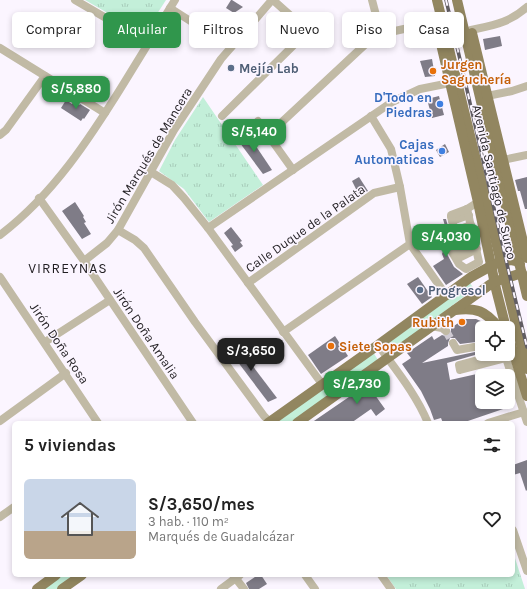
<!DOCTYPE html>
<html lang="es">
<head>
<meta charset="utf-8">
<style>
  body { margin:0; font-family:Karla,sans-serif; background:#f2f2f2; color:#222; height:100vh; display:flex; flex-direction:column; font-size:15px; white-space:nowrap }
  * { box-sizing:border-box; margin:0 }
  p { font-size:13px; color:#767676 }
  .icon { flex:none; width:22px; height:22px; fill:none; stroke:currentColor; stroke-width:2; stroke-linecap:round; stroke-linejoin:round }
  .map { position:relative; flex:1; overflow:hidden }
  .details { position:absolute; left:12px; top:421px; width:503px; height:156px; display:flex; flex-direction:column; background:#fff; border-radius:6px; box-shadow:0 2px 6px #0003 }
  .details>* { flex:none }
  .banner { position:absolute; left:12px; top:12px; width:503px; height:36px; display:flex; gap:8px }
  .buttons { position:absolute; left:475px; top:321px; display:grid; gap:8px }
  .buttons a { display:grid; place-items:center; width:40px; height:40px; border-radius:6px; background:#fff; box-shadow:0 2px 6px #0003; font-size:20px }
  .price { position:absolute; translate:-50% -34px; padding:0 9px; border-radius:8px; background:#30964c; color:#fff; font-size:13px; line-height:26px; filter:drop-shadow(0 1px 2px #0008) }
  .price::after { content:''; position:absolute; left:50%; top:24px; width:12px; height:9px; margin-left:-6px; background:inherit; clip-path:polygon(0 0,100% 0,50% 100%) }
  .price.on { background:#222; color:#fff }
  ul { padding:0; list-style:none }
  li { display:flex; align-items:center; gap:12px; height:100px; padding:0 12px }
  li+li { border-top:1px solid #e0e0e0 }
  li span { display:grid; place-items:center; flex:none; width:112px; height:80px; border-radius:6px; color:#555 }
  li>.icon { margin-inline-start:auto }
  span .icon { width:48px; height:48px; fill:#fffc; stroke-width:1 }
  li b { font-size:17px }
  h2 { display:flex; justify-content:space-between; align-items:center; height:48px; padding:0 12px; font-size:17px }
  .tag { padding:0 14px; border-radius:6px; background:#fff; box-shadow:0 2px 6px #0003; font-size:14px; line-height:36px }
  .tag.on { background:#30964c; color:#fff }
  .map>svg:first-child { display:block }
</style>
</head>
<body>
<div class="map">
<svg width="527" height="589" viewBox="0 0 527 589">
  <defs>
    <pattern id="park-tufts" width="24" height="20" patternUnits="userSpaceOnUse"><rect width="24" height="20" fill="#c3efd9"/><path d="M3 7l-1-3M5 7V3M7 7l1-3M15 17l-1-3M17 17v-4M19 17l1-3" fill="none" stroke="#a7ccba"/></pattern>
  </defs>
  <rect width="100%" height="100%" fill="#fbf5ff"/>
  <g fill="#c3efd9">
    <path d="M 470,283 L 474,289 L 391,352 L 386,345 Z"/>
    <path d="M 373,352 L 378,360 L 290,423 L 276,423 Z"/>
    <path d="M 63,575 L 77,575 L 57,589 L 43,589 Z"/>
  </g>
  <g fill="url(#park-tufts)">
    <path d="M 85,0 L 166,0 L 144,34 Z"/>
    <path d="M 203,97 L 263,185 L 209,222 L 184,189 L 159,171 L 175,140 Z"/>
    <path d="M 513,552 L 525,589 L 396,589 L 386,575 L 513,575 Z"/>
  </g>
  <g fill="#7f7c87" fill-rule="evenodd">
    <path d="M 231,0 L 232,0 L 243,7 L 234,13 L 226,8 Z"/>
    <path d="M 426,30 L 428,40 L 416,42 L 415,40 L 412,41 L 410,34 Z"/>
    <path d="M 319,34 L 325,40 L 320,48 L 312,39 Z"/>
    <path d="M 500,36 L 502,46 L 485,50 L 483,39 Z"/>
    <path d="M 432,59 L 435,76 L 425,77 L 420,61 Z"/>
    <path d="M 439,96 L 444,115 L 432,118 L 427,99 Z"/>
    <path d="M 66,100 L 72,104 L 74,102 L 79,105 L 80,104 L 90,110 L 84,119 L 83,118 L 81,121 L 61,108 Z"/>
    <path d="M 245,130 L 272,170 L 263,174 L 237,139 Z"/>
    <path d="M 445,144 L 449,152 L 440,157 L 436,150 Z"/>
    <path d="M 359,177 L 368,191 L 359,195 L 352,181 Z"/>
    <path d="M 527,177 L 527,209 L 525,209 L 520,191 L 518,191 L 515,180 Z"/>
    <path d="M 75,202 L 84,216 L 83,217 L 86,222 L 84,223 L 91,234 L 82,239 L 62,211 Z"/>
    <path d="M 443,219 L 446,219 L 452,241 L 447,248 L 447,254 L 454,267 L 463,274 L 446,285 L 433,266 L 444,259 L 442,254 L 443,251 L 439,228 L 445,226 Z"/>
    <path d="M 231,227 L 242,241 L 240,242 L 243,246 L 235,252 L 231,246 L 233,245 L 224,233 Z"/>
    <path d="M 418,277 L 432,297 L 422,304 L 407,284 Z"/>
    <path d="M 464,319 L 476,319 L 483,322 L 491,328 L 482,328 L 482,353 L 447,363 L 450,380 L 499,369 L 500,376 L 482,376 L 482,402 L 507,402 L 509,407 L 462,423 L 443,423 L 441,418 L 434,420 L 430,409 L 421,391 L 402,364 L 411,358 L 407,353 L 432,336 L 434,340 L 442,335 L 445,336 L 448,336 L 451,332 L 451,328 ZM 450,338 L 455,338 L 460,344 L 476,342 L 479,346 L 479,349 L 475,352 L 422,363 L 448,346 L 448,343 Z"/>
    <path d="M 335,336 L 348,356 L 321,374 L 308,355 Z"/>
    <path d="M 231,343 L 239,348 L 277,398 L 268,402 L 225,345 Z"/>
    <path d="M 381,375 L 389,385 L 375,395 L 385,409 L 376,416 L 371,409 L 351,423 L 311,423 Z"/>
    <path d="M 527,460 L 527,490 L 526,491 L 520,473 L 513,475 L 513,465 Z"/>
    <path d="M 258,575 L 261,575 L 267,584 L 259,589 L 249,589 L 246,583 Z"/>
  </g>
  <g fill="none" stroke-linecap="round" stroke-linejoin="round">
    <path stroke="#cfcad3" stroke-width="8" stroke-dasharray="8 4" stroke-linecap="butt" d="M 446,331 L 453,343"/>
    <g stroke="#c1baa5" stroke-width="8">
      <path d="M 75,0 L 149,43"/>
      <path d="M 273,0 L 310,33"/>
      <path d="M 372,0 L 381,34"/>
      <path d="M 170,8 L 231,47"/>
      <path d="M 471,30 C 494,25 509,23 527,7"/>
      <path d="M 0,48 L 105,113"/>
      <path d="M 487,96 L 512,91 L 527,86"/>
      <path d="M 222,116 L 308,31"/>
      <path d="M 258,121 L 293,170"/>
      <path d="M 0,135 L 6,130 L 45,76"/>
      <path d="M 268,135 L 371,39 L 381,34 L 436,22"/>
      <path d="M 503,160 L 527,155"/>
      <path d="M 151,172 L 172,185 L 184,198 L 208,228 L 322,384"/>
      <path d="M 39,198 L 84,261 L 193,423"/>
      <path d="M 452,221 L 469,215"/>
      <path d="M 208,228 L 392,102 L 420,89 L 450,83"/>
      <path d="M 118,230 L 135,240 L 144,248 L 195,322 L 264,416 L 271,423"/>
      <path d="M 455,231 L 471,225"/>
      <path d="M 0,235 C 53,195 90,138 124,83 C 141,55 158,28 175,0"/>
      <path d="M 456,237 L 473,232"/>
      <path d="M 410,244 L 446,295"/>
      <path d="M 455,246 L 452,249 L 452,252 L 459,264 L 466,269 L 479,262 L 467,209"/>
      <path d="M 456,250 L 455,246 L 458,242 L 451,217 L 451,215 L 467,209 L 478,202"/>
      <path d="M 457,252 L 476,243"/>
      <path d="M 461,257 L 477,249"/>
      <path d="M 84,261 L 107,243 L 118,230 L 174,130 L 221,59 L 272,0"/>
      <path d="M 0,277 L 98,423"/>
      <path d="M 248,283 L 374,193 L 400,187"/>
      <path d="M 431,326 L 442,328 L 446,331"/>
      <path d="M 283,332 L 410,244 L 400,187 L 391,149 L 371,116"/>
      <path d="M 45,342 L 110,300"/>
      <path d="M 453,343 L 457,350 L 474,347"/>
      <path d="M 378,345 C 396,370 416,394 428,423"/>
      <path d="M 500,354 L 459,365 L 460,370 L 506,358"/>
      <path d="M 505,355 L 527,422"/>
      <path d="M 0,421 L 66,373"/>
      <path d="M 488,423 L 524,412"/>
      <path d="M 0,517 L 14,507"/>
      <path d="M 513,530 L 527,571"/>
      <path d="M 233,575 L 244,589"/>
      <path d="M 305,575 L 315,589"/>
      <path d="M 381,575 L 391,589"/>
      <path d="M 221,589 L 240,575"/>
    </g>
    <g stroke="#928660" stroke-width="10">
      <path d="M 437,0 L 527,369"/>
      <path d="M 457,0 L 527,296"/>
      <path d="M 438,31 L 478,202 L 496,289 L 506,328"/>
      <path d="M 472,33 L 527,258"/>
      <path d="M 455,310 C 476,307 486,311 499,328"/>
      <path d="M 508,335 L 527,396"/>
      <path d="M 268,423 L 378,345 L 471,277 L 491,266 L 500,262 L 511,260 L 516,261 L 520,264"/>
      <path d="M 297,423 L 488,286 L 494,282 L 522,273"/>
      <path d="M 37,589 L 56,575"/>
      <path d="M 62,589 L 82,575"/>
    </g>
    <g stroke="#615d63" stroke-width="3.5">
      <path id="rail" d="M 446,0 C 474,116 498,232 527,347"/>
    </g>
    <use href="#rail" stroke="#fbf5ff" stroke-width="2" stroke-dasharray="6" stroke-linecap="butt"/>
  </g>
  <g fill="#5c6f8a" stroke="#fbf5ff" stroke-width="1.5">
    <circle cx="231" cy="68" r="4"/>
    <circle cx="420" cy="290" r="4"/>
  </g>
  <g fill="#e8710a" stroke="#fbf5ff" stroke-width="1.5">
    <circle cx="433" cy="71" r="4"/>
    <circle cx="462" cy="322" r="4"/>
    <circle cx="331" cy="346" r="4"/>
  </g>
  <g fill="#3f7fe0" stroke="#fbf5ff" stroke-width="1.5">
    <circle cx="440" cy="104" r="4"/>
    <circle cx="442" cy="151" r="4"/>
  </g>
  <g text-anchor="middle" stroke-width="3" stroke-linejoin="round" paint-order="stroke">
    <g font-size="13" font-weight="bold" fill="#c56008" stroke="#fbf5ff" text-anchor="start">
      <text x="441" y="69">Jurgen<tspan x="441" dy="15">Saguchería</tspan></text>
      <text x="454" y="327" text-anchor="end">Rubith</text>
      <text x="339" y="351">Siete Sopas</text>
    </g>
    <g font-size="13" font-weight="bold" fill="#4e5e75" stroke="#fbf5ff" text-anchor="start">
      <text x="239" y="73">Mejía Lab</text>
      <text x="428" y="295">Progresol</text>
    </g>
    <g font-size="13" font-weight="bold" fill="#366cbe" stroke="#fbf5ff" text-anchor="end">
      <text x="432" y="102">D'Todo en<tspan x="432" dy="15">Piedras</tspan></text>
      <text x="434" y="149">Cajas<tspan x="434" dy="15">Automaticas</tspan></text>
    </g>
    <g font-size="13" fill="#211e22" stroke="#fbf5ff">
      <text transform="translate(148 155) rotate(-59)" y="5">Jirón Marqués de Mancera</text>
      <text transform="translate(495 182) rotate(77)" y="5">Avenida Santiago de Surco</text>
      <text transform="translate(305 228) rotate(-35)" y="5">Calle Duque de la Palata</text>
      <text transform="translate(147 333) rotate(56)" y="5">Jirón Doña Amalia</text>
      <text transform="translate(60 343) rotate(56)" y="5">Jirón Doña Rosa</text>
    </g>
    <g font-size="14" letter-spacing="1" fill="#211e22" stroke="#fbf5ff">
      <text x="68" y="273">VIRREYNAS</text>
    </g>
  </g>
</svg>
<div class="buttons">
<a><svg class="icon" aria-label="locate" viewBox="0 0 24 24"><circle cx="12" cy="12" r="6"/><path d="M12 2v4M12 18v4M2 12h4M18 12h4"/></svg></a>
<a><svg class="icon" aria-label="layers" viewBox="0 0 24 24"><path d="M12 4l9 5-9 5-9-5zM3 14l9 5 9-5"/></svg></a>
</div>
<b class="price" style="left:76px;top:110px">S/5,880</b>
<b class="price" style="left:254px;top:153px">S/5,140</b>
<b class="price" style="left:446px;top:258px">S/4,030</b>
<b class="price on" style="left:251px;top:372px">S/3,650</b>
<b class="price" style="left:357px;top:405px">S/2,730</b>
<div class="banner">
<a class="tag">Comprar</a>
<a class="tag on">Alquilar</a>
<a class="tag">Filtros</a>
<a class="tag">Nuevo</a>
<a class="tag">Piso</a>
<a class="tag">Casa</a>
</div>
<section class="details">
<h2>5 viviendas<svg class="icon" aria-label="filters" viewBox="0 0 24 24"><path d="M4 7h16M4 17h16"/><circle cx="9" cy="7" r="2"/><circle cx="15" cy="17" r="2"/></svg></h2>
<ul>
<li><span style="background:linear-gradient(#c9d6e8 65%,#b9a48a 0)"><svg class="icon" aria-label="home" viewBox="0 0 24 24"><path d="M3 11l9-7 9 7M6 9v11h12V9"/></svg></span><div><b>S/3,650/mes</b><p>3 hab. · 110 m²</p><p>Marqués de Guadalcázar</p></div><svg class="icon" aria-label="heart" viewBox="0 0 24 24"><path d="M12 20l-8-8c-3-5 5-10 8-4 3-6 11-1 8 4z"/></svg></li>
</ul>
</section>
</div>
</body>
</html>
